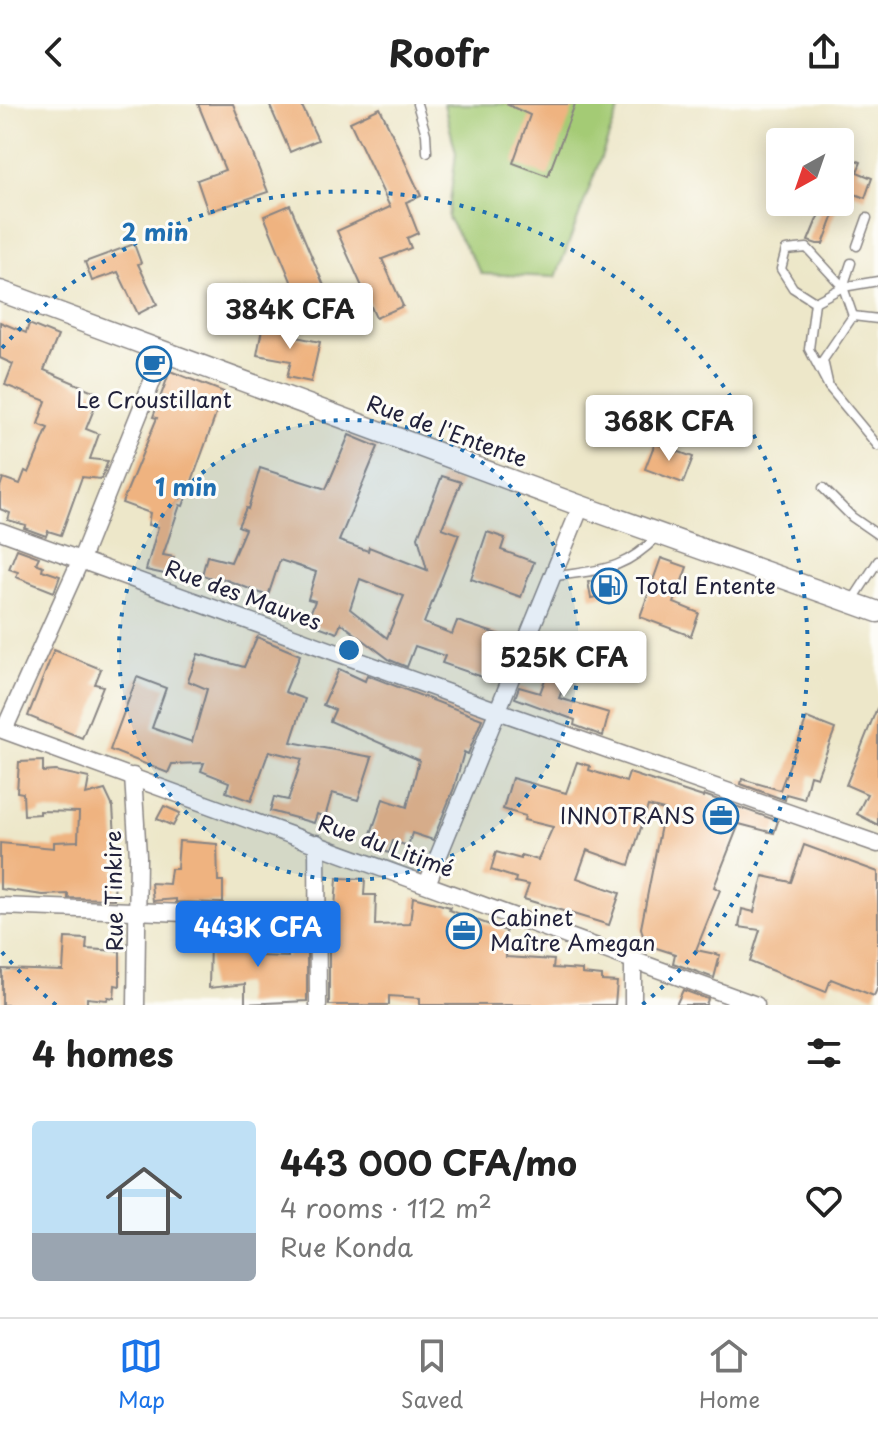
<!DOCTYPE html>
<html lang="en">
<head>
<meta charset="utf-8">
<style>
  body { margin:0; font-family:"Playpen Sans",sans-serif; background:#f2f2f2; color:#222; height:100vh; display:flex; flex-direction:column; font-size:30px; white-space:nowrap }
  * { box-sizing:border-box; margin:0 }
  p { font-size:26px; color:#767676 }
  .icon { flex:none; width:44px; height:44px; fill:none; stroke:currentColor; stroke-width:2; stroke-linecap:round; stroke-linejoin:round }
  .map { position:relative; height:901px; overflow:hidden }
  .sheet { display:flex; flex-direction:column; background:#fff; flex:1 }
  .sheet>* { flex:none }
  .needle { width:52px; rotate:220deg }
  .tools { position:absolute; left:766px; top:24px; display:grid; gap:16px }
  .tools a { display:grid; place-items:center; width:88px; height:88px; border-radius:8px; background:#fff; box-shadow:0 4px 20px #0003; font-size:40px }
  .price { position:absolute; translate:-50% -68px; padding:0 18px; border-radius:8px; background:#fff; color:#222; font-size:26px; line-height:52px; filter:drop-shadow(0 2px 4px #0008) }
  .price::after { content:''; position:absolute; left:50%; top:48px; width:24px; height:18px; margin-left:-12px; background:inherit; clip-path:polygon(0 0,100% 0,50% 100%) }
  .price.current { background:#1a73e8; color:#fff }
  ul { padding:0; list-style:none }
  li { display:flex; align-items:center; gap:24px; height:200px; padding:0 32px }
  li+li { border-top:2px solid #e0e0e0 }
  li span { display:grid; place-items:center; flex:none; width:224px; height:160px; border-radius:8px; color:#555 }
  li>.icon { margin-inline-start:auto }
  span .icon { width:96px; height:96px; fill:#fffc; stroke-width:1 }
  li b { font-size:34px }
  h2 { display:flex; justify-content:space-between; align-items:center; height:96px; padding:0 32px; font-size:34px }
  header { display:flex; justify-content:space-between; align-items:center; height:104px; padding:0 32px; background:#fff; font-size:36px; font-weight:700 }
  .dock { display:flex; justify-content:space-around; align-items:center; height:112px; border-top:2px solid #e0e0e0; background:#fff; font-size:22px; color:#767676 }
  .dock a { display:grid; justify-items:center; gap:4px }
  .dock .current { color:#1a73e8 }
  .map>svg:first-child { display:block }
</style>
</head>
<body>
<header><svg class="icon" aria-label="back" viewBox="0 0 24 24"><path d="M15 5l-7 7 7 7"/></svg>Roofr<svg class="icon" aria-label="share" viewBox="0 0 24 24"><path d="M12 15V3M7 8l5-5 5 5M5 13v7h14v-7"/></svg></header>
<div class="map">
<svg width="878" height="901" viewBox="0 0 878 901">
  <rect width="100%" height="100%" fill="#fdfcf7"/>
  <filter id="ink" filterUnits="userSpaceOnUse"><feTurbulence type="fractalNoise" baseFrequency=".0125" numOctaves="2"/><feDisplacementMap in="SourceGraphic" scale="16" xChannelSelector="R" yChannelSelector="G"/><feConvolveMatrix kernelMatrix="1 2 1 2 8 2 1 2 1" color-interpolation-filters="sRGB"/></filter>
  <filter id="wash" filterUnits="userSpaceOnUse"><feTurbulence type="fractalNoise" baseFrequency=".006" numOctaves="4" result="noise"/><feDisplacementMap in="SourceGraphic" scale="32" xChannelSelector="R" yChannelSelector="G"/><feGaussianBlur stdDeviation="1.8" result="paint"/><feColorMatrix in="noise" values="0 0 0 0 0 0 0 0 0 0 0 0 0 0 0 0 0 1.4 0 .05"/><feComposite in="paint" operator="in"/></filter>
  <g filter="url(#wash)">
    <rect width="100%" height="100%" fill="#ede7c9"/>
    <path fill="#a4cb75" stroke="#637658" stroke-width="2" d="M 444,0 L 621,0 L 556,173 L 482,170 L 448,114 L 456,49 Z"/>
    <g id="blocks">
      <g fill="#efb380" fill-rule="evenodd">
        <path d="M 198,0 L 233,0 L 268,88 L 208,108 L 197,76 L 225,66 Z"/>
        <path d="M 269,0 L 301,0 L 318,36 L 290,48 Z"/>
        <path d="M 506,0 L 575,0 L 548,72 L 513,59 L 530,11 Z"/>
        <path d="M 380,4 L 421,92 L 406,98 L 418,129 L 407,134 L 411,144 L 382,155 L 403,202 L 376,214 L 337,127 L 390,103 L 350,18 Z"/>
        <path d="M 840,50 L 861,58 L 857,68 L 872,74 L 865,94 L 840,84 Z"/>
        <path d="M 824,98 L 839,98 L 823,140 L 817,140 L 808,137 Z"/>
        <path d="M 290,101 L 325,184 L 298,194 L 264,112 Z"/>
        <path d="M 134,140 L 141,159 L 138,160 L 157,200 L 138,210 L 118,168 L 92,177 L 85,158 Z"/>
        <path d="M 0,218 L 26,229 L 29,220 L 58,232 L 44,266 L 100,290 L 86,325 L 99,330 L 90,355 L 108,357 L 101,375 L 82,373 L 61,431 L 48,427 L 46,432 L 24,424 L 26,421 L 8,416 L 10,409 L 0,405 L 0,383 L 3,374 L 20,380 L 25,367 L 29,369 L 48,324 L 38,320 L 46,297 L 5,281 L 13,260 L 0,254 Z"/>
        <path d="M 263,220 L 288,225 L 287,231 L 320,238 L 311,278 L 287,273 L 291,257 L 257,251 Z"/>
        <path d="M 170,267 L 224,288 L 183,402 L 180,401 L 163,451 L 174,453 L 169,471 L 146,466 L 158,423 L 148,421 L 150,409 L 122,399 L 157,314 L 153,313 Z"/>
        <path d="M 349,331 L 378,343 L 339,437 L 368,447 L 369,443 L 427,466 L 418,433 L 442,372 L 461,378 L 442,424 L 459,430 L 424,519 L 452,530 L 457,517 L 503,532 L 488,575 L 442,559 L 445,552 L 415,542 L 407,563 L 390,556 L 341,519 L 337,529 L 307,518 L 315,497 L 308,495 L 316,468 L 280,456 L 268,492 L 219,473 L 218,476 L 202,471 L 207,452 L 231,458 L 245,425 L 238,422 L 246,404 L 248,405 L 260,364 L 326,385 ZM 360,475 L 404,492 L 387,534 L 350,505 Z"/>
        <path d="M 655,339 L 693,353 L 683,379 L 645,365 Z"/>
        <path d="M 487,428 L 505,434 L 501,446 L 534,458 L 521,493 L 471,475 Z"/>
        <path d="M 17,445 L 39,453 L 36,459 L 43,462 L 42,466 L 60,472 L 54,488 L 16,473 L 18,468 L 9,465 Z"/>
        <path d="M 661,454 L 687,463 L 674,499 L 699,509 L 691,532 L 640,513 Z"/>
        <path d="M 617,472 L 620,489 L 591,494 L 588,478 Z"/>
        <path d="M 257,533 L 300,551 L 285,588 L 305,595 L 291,638 L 372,653 L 358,696 L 332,689 L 325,713 L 317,710 L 314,719 L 270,707 L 274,693 L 288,696 L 302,655 L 269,647 L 251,697 L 226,688 L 229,678 L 201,667 L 204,659 L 172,660 L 168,669 L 110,646 L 137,573 L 166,584 L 152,624 L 192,638 L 207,585 L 188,577 L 198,550 L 244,563 Z"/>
        <path d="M 54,546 L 101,565 L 95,580 L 103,582 L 82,634 L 28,612 Z"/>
        <path d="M 556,546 L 570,552 L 559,582 L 563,584 L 559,594 L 609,609 L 603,632 L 574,621 L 575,616 L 515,594 L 519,583 L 540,589 Z"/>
        <path d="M 339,565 L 365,577 L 367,571 L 482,615 L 468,650 L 464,648 L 454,684 L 433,736 L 412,729 L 408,742 L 393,737 L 389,749 L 367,741 L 383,695 L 407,703 L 419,656 L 330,617 L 335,606 L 323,601 Z"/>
        <path d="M 877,604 L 878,604 L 878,721 L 857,710 L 867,690 L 846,681 Z"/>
        <path d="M 807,614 L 835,625 L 817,673 L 810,671 L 804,695 L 786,690 L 785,696 L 741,680 L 742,675 L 780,686 Z"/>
        <path d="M 43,657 L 43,668 L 56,667 L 89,674 L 86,691 L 105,686 L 113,703 L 116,747 L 114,795 L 68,794 L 68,790 L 43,791 L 0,785 L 0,739 L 54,744 L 54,738 L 78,737 L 79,708 L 40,707 L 40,710 L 24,711 L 23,689 L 17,688 L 19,658 Z"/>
        <path d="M 577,658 L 590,662 L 589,666 L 626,678 L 629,669 L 703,693 L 704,691 L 778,717 L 774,729 L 739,720 L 714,783 L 720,786 L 696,846 L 720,851 L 714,874 L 673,859 L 675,850 L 641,839 L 643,832 L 641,824 L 664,706 L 648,702 L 629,761 L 587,746 L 577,774 L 620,789 L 609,821 L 524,795 L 529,781 L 515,778 L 516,774 L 491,766 L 496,748 L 521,755 L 521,751 L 538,756 L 553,723 L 524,716 L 525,712 L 503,705 L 512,674 L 566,689 Z"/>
        <path d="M 164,702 L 180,709 L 173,722 L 157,715 Z"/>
        <path d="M 179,737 L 217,740 L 218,777 L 223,777 L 223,799 L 176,798 L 176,795 L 153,797 L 151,779 L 169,780 L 171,765 L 177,765 Z"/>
        <path d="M 804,741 L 878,768 L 878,883 L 874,892 L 831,875 L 826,888 L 750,858 L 760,826 L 739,823 L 742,805 L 754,808 L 763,772 L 791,778 Z"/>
        <path d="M 337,774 L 365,775 L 364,791 L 376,791 L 375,821 L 410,820 L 413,793 L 450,803 L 449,806 L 506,827 L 506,853 L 554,856 L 553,864 L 582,866 L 582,870 L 602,872 L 602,877 L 617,878 L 615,901 L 420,901 L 420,894 L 389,892 L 389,901 L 329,901 L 329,835 L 333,835 Z"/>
        <path d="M 224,826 L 259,827 L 258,852 L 288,853 L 288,842 L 307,842 L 307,897 L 245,900 L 245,880 L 209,884 L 210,836 L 224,836 Z"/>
        <path d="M 65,834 L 87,835 L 86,845 L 120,847 L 120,882 L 115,881 L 114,894 L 108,893 L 107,896 L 87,894 L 87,901 L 2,901 L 2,865 L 63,867 Z"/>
        <path d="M 683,886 L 708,895 L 706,901 L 676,901 Z"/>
      </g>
    </g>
  </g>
  <g filter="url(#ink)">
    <use href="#blocks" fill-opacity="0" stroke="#888482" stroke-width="2"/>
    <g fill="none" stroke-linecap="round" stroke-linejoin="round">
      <g stroke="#888482" stroke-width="11">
        <g id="service">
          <path d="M 417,0 L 426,30 L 427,48"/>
          <path d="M 857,142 L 867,114"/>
          <path d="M 843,183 L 807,144 L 786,146 L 781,165 L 793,184 L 815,198 L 809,245 L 829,283 L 823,256 L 853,212"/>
          <path d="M 815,198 L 843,183 L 851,159"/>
          <path d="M 853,212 L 843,183 L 878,177"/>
          <path d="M 853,212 L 878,215"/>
          <path d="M 829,283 L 878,342"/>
          <path d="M 823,384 L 852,413 L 878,431"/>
          <path d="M 551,473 C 600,465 621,469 658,432"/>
          <path d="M 852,497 L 878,457"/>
        </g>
      </g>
      <g stroke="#888482" stroke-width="19">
        <g id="minor">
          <path d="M 0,427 L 498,607 L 878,740"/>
          <path d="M 0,625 L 756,901"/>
          <path d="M 4,626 L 81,455 L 164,248"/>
          <path d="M 133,672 L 138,752 L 136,901"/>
          <path d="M 317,739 L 318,901"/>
          <path d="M 427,780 L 581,402"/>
          <path d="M 0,802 L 318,814"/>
          <path d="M 633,858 L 633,901"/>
        </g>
      </g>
      <g stroke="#888482" stroke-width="23">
        <path id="tertiary" d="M 0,187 L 581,402 L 878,508"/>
      </g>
      <use href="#service" stroke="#fff" stroke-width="8"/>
      <use href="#minor" stroke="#fff" stroke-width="16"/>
      <use href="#tertiary" stroke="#fff" stroke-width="20"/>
    </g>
  </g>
  <circle cx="349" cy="546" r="230" fill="#1f6fb2" fill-opacity=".12"/>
  <g fill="none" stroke="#1f6fb2" stroke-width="4" stroke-dasharray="4 8">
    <circle cx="349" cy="546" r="230"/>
    <path d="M56 901A460 460 0 0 1 2 848M2 244A460 460 0 1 1 642 901"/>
  </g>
  <defs>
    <g id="cafe-ring" transform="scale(1.8)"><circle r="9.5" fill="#fdfcf7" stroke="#1f6fb2" stroke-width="1.5"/><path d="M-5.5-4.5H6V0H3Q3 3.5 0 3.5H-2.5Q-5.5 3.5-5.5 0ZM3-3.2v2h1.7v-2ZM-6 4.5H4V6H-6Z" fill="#1f6fb2"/></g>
    <g id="fuel-ring" transform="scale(1.8)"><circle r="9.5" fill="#fdfcf7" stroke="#1f6fb2" stroke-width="1.5"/><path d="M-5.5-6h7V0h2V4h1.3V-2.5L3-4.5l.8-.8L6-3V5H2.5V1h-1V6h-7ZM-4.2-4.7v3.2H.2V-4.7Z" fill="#1f6fb2"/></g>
    <g id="office-ring" transform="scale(1.8)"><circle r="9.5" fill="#fdfcf7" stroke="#1f6fb2" stroke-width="1.5"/><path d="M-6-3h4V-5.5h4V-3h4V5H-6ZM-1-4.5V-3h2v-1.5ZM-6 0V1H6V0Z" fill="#1f6fb2"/></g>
  </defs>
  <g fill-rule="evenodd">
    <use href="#cafe-ring" x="154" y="260"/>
    <use href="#fuel-ring" x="609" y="482"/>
    <use href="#office-ring" x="721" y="712"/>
    <use href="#office-ring" x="464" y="827"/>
  </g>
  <g text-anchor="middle" stroke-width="6" stroke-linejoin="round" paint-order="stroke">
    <g font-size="22" fill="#22223b" stroke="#fdfcf7" text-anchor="start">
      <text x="154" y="304" text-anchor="middle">Le Croustillant</text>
      <text x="635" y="490">Total Entente</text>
      <text x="695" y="720" text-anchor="end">INNOTRANS</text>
      <text x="490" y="822">Cabinet<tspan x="490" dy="25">Maître Amegan</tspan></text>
    </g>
    <g font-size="22" fill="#22223b" stroke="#fdfcf7">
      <text transform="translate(447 327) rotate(20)" y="8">Rue de l'Entente</text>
      <text transform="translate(243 491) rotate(20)" y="8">Rue des Mauves</text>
      <text transform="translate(386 742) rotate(20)" y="8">Rue du Litimé</text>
      <text transform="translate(114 787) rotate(-91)" y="8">Rue Tinkire</text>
    </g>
  </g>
  <circle cx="349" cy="546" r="12" fill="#1f6fb2" stroke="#fdfcf7" stroke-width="4"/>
  <g font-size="24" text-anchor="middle" font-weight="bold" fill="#1f6fb2" stroke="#fdfcf7" stroke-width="6" stroke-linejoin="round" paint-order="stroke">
    <text x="155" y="137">2 min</text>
    <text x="186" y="392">1 min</text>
  </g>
</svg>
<div class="tools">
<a><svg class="needle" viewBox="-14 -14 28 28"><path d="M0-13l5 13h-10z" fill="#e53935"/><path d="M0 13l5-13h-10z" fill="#767676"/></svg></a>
</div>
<b class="price" style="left:290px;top:247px">384K CFA</b>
<b class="price" style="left:669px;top:359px">368K CFA</b>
<b class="price" style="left:564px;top:595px">525K CFA</b>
<b class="price current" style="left:258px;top:865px">443K CFA</b>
</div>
<section class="sheet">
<h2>4 homes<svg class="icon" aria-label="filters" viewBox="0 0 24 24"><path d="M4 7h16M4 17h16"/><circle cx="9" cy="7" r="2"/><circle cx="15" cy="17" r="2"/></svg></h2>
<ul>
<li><span style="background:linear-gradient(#bfe0f5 70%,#9aa5b1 0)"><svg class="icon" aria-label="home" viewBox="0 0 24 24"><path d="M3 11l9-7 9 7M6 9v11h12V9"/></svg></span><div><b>443 000 CFA/mo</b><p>4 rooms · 112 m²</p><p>Rue Konda</p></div><svg class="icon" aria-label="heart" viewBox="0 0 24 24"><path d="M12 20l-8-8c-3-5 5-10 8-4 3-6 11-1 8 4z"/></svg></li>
</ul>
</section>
<nav class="dock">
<a class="current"><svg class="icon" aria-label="map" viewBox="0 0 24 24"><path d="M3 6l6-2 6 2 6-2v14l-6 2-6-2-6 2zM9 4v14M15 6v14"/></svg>Map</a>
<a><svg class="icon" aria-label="saved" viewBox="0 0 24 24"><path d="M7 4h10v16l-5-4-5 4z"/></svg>Saved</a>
<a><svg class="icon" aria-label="home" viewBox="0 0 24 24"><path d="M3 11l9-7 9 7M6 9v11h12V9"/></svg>Home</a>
</nav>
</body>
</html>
